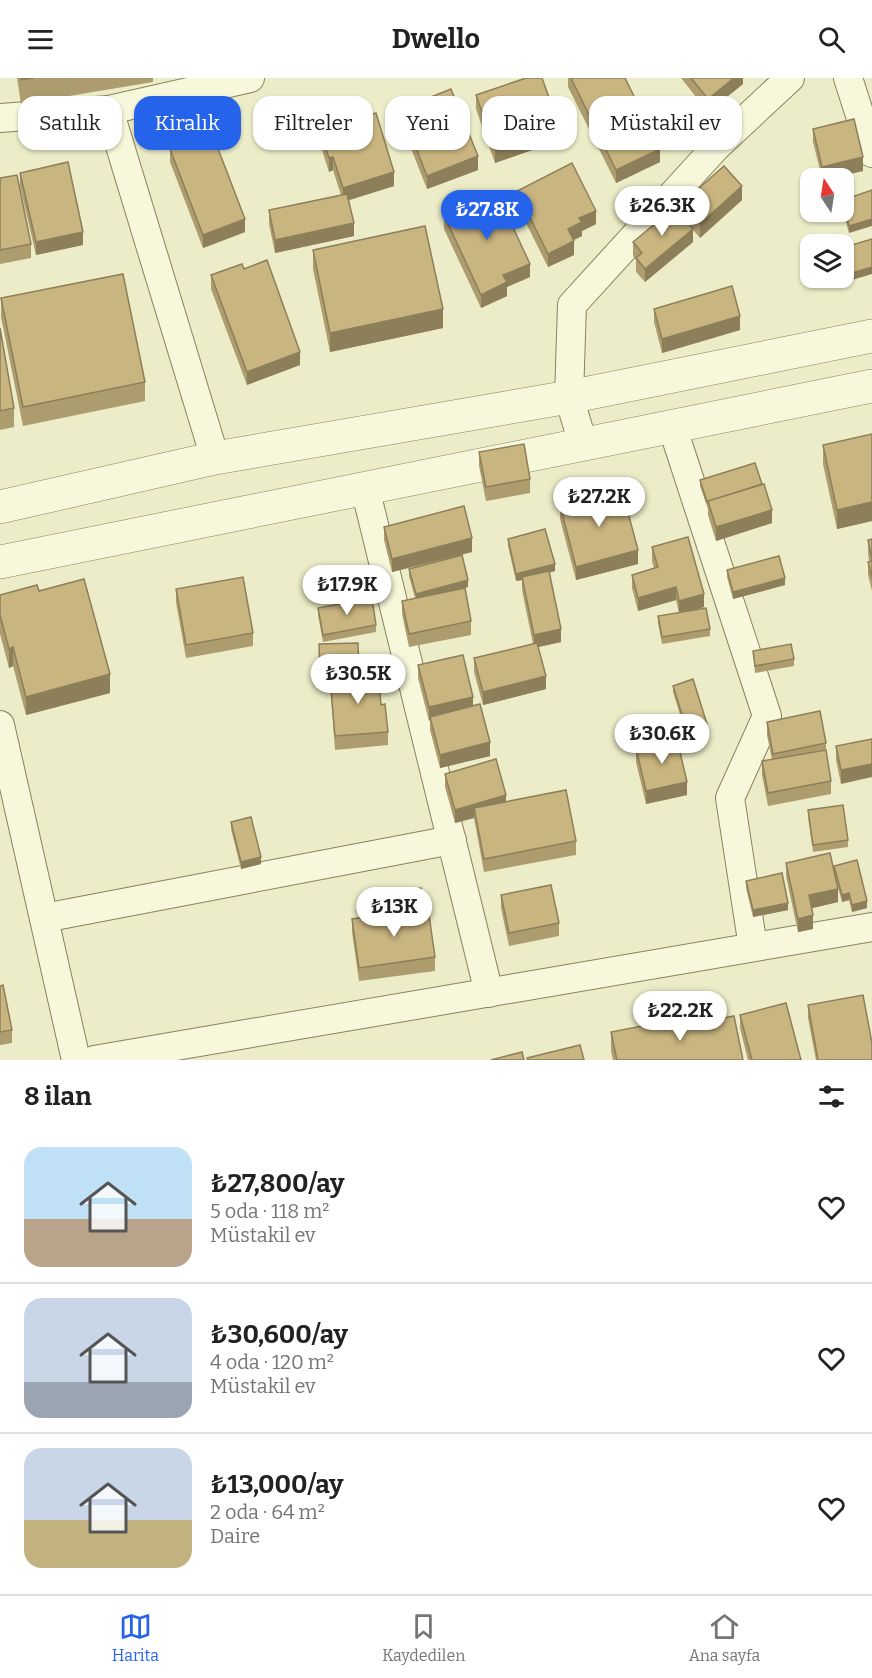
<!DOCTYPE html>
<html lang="tr">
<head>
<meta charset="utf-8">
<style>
  body { margin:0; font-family:Bitter,serif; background:#f2f2f2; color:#222; height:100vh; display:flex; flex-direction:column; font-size:22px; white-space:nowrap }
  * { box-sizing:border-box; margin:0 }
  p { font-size:20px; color:#767676 }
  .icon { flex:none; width:33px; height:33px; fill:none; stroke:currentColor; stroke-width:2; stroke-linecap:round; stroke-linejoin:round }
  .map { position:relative; height:982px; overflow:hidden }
  .side { display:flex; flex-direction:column; background:#fff; flex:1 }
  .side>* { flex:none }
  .hud { position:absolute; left:18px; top:18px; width:837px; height:54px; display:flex; gap:12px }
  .needle { width:39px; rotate:348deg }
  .fabs { position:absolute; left:800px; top:90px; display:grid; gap:12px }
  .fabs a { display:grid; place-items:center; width:54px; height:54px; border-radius:12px; background:#fff; box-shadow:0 2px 4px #0004; font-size:30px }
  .price { position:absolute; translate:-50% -51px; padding:0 14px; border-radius:21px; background:#fff; color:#222; font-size:20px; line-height:39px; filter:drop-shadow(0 2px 3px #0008) }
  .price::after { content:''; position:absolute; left:50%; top:36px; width:18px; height:14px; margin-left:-9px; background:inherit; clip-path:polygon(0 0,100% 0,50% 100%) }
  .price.on { background:#2563eb; color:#fff }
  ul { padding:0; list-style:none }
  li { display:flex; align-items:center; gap:18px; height:150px; padding:0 24px }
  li+li { border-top:2px solid #e0e0e0 }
  li span { display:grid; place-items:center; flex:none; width:168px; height:120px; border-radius:18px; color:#555 }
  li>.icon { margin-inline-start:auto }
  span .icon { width:72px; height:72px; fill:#fffc; stroke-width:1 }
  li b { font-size:26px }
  h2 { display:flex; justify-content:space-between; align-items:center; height:72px; padding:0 24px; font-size:26px }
  .pill { padding:0 21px; border-radius:18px; background:#fff; box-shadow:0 2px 4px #0004; font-size:21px; line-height:54px }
  .pill.on { background:#2563eb; color:#fff }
  header { display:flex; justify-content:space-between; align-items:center; height:78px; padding:0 24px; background:#fff; font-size:27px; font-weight:700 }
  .tabs { display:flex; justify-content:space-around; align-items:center; height:84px; border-top:2px solid #e0e0e0; background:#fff; font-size:16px; color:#767676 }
  .tabs a { display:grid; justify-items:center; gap:3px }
  .tabs .on { color:#2563eb }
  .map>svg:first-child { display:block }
</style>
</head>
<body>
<header><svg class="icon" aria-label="menu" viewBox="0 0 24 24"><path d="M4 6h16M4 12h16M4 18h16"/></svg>Dwello<svg class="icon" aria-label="search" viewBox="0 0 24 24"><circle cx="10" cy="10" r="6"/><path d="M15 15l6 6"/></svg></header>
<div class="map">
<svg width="872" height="982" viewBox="0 0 872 982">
  <rect width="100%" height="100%" fill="#ecedc8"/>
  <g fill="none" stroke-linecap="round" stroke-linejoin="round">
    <g stroke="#88815e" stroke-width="30">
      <g id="minor">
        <path d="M 848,0 L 872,75"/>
        <path d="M 109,32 L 215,380"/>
        <path d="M 0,40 L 109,32 L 250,0"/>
        <path d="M 672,348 L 767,638 L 730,720 L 753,869"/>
        <path d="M 583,366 L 569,319 L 572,227 L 716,69 L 790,0"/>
        <path d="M 365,410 L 489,915"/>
        <path d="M 0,647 L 76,982"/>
        <path d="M 44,840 L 452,762"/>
        <path d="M 94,982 L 872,849"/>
      </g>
    </g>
    <g stroke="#88815e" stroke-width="34">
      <g id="tertiary">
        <path d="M 0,429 L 215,380 L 569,319 L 872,258"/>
        <path d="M 0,484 L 872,308"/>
      </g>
    </g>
    <use href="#minor" stroke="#f7f7db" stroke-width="28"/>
    <use href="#tertiary" stroke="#f7f7db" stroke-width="33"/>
  </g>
  <g fill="#ad9c6e">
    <path d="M 17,0 L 153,0 L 153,4 L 21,26 Z"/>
    <path d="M 568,0 L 625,0 L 660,84 L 616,105 L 568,9 Z"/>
    <path d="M 681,0 L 743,0 L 743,6 L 708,34 Z"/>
    <path d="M 476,17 L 557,55 L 535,63 L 535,71 L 495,85 L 476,31 Z"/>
    <path d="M 401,31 L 478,92 L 427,111 L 401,45 Z"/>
    <path d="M 813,51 L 863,93 L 831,100 L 822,100 L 813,64 Z"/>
    <path d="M 320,53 L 394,108 L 349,122 L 354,158 L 275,175 L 269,146 L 269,132 L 341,117 L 333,92 L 329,94 L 320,66 Z"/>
    <path d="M 170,71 L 245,154 L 203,170 L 170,84 Z"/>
    <path d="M 20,95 L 83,167 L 36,177 L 20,108 Z"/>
    <path d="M 0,100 L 31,166 L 31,180 L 0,186 Z"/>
    <path d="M 872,112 L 849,155 L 843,134 L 843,122 Z"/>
    <path d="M 517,113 L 596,146 L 582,153 L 582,158 L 573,162 L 574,177 L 548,189 L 517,127 Z"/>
    <path d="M 742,122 L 700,160 L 693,152 L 693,164 L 645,204 L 636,194 L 636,182 L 633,178 L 633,164 L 681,137 L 681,126 Z"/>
    <path d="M 444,137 L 530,199 L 507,209 L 507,218 L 481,230 L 444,151 Z"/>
    <path d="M 872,161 L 852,202 L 845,176 L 845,169 Z"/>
    <path d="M 313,172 L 443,250 L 330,274 L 313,191 Z"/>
    <path d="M 211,197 L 300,287 L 247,307 L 211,211 Z"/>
    <path d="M 1,220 L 145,304 L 145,323 L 23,348 L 1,239 Z"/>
    <path d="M 654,231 L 740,252 L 662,275 L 654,244 Z"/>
    <path d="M 0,250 L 14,330 L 14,349 L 0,352 Z"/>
    <path d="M 872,356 L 872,443 L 837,451 L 823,386 L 823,367 Z"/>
    <path d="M 479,374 L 530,401 L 530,415 L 486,423 L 479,388 Z"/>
    <path d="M 700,402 L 762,406 L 772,445 L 716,463 L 708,437 L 708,431 L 700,408 Z"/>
    <path d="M 560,427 L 638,486 L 576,502 L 560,441 Z"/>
    <path d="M 384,449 L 472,474 L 392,494 L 384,462 Z"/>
    <path d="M 508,461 L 555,493 L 549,495 L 561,564 L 538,569 L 546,611 L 483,627 L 474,594 L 474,580 L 533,566 L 522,512 L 522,502 L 516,503 L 508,468 Z"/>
    <path d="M 872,461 L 872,513 L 868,497 L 868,484 L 869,483 L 868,475 L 868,462 Z"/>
    <path d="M 652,469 L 704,529 L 691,533 L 710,551 L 710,558 L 662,566 L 658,545 L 658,538 L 679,535 L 676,522 L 638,533 L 632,510 L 632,497 L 654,490 L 652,483 Z"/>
    <path d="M 409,491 L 468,509 L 455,512 L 471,543 L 471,557 L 409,569 L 402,536 L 402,523 L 415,520 L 409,498 Z"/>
    <path d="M 727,492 L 785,507 L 733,521 L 727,499 Z"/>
    <path d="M 176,511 L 253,555 L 253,568 L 186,580 L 176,524 Z"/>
    <path d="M 0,517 L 110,615 L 26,637 L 13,588 L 9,590 L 0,556 Z"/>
    <path d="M 318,530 L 376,547 L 376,554 L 323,564 L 318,537 Z"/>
    <path d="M 319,566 L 359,597 L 381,627 L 388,654 L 388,667 L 335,672 L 330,607 L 320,607 Z"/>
    <path d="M 753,573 L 794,581 L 794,588 L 755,595 Z"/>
    <path d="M 418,587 L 473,628 L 490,678 L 440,690 L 430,652 L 430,642 L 429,643 L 418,600 Z"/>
    <path d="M 673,608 L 707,653 L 687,659 L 673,614 Z"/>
    <path d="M 767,644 L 826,665 L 826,675 L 831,703 L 831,716 L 768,728 L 762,697 L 762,683 L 772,682 L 767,657 Z"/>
    <path d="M 872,661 L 841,706 L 836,682 L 836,668 Z"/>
    <path d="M 636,670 L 687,717 L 646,726 L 636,684 Z"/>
    <path d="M 445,696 L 506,724 L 576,763 L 576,777 L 484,794 L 474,740 L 455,745 L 445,709 Z"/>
    <path d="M 808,732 L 848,762 L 848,769 L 813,774 L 808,739 Z"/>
    <path d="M 231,744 L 261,786 L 241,791 L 231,751 Z"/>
    <path d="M 786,785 L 838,824 L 811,830 L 813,851 L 798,854 L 786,798 Z"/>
    <path d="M 834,788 L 867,830 L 852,834 L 849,822 L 842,824 L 834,795 Z"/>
    <path d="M 746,803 L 788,832 L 753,839 L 746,810 Z"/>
    <path d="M 381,817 L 423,819 L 423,826 L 383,833 Z"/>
    <path d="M 501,817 L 559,845 L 559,858 L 509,868 L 501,830 Z"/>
    <path d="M 352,841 L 435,879 L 435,893 L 359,903 L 352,854 Z"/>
    <path d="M 0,908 L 12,952 L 12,965 L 0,967 Z"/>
    <path d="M 808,927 L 872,982 L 816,982 L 808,940 Z"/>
    <path d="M 740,937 L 801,982 L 748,982 L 740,950 Z"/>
    <path d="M 664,952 L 743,982 L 613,982 L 611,973 L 611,954 Z"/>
  </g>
  <g fill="#8d7f5a">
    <path d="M 734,0 L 743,0 L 743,6 L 708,34 L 708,21 Z"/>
    <path d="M 557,42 L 557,55 L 535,63 L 535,71 L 495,85 L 495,71 L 532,50 Z"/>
    <path d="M 660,71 L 660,84 L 616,105 L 616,92 Z"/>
    <path d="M 478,78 L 478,92 L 427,111 L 427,98 Z"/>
    <path d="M 333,79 L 333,92 L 329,94 L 329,80 Z"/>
    <path d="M 863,79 L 863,93 L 831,100 L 822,100 L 822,89 Z"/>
    <path d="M 394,94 L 394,108 L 343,124 L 343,110 Z"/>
    <path d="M 742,108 L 742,122 L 700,160 L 700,146 Z"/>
    <path d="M 596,133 L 596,146 L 582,153 L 582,158 L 568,165 L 568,151 L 579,140 Z"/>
    <path d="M 245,141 L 245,154 L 203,170 L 203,157 Z"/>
    <path d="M 872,141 L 872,148 L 849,155 L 849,148 Z"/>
    <path d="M 354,145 L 354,158 L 275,175 L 275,162 Z"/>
    <path d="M 693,151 L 693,164 L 645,204 L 645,191 Z"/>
    <path d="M 83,154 L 83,167 L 36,177 L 36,164 Z"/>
    <path d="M 574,163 L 574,177 L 548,189 L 548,176 Z"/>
    <path d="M 530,186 L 530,199 L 507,209 L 507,218 L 481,230 L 481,217 L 503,197 Z"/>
    <path d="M 872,189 L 872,196 L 852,202 L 852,195 Z"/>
    <path d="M 443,231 L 443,250 L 330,274 L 330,255 Z"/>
    <path d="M 740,238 L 740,252 L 662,275 L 662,261 Z"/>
    <path d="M 300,274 L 300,287 L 247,307 L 247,294 Z"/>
    <path d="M 872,424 L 872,443 L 837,451 L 837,432 Z"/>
    <path d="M 772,432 L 772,445 L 716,463 L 716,449 Z"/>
    <path d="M 472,460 L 472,474 L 392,494 L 392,481 Z"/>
    <path d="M 638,472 L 638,486 L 576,502 L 576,489 Z"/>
    <path d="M 555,486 L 555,493 L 522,501 L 522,499 L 522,502 L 516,503 L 516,496 Z"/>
    <path d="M 785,500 L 785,507 L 733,521 L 733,514 Z"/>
    <path d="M 468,502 L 468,509 L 416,523 L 416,516 Z"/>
    <path d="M 676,509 L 676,522 L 638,533 L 638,520 Z"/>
    <path d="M 704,516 L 704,529 L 679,536 L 679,523 Z"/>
    <path d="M 561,551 L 561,564 L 534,570 L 534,557 Z"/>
    <path d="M 13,569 L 13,588 L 9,590 L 9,571 Z"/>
    <path d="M 110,596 L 110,615 L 26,637 L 26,619 Z"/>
    <path d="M 546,598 L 546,611 L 483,627 L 483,614 Z"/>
    <path d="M 473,619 L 473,632 L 430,639 L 430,642 L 429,643 L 429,629 Z"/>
    <path d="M 707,646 L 707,653 L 687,659 L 687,652 Z"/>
    <path d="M 490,664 L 490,678 L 440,690 L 440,677 Z"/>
    <path d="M 872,686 L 872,699 L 841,706 L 841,692 Z"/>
    <path d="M 687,704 L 687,717 L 646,726 L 646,713 Z"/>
    <path d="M 506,717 L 506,731 L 474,730 L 474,740 L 455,745 L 455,732 Z"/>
    <path d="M 261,779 L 261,786 L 241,791 L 241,784 Z"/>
    <path d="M 838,811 L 838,824 L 809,831 L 809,817 Z"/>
    <path d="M 849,815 L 849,822 L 842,824 L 842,817 Z"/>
    <path d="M 867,823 L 867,830 L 852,834 L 852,827 Z"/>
    <path d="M 788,825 L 788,832 L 753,839 L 753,832 Z"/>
    <path d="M 813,837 L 813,851 L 798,854 L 798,841 Z"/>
  </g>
  <g fill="#c9b580" stroke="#8d7f5a" stroke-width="1.5">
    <path d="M 21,0 L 34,0 L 21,2 Z"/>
    <path d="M 526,0 L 542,0 L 557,42 L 532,50 L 535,58 L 495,71 L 476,17 Z"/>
    <path d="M 571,0 L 625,0 L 660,71 L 616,92 Z"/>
    <path d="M 691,0 L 734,0 L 708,21 Z"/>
    <path d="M 451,11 L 478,78 L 427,98 L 401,31 Z"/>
    <path d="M 376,35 L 394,94 L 343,110 L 333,79 L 329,80 L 320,53 Z"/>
    <path d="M 854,41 L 863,79 L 822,89 L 813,51 Z"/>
    <path d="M 212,55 L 245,141 L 203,157 L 170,71 Z"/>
    <path d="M 68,84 L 83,154 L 36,164 L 20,95 Z"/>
    <path d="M 572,85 L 596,133 L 579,140 L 582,144 L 568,151 L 574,163 L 548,176 L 517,113 Z"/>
    <path d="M 724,88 L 742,108 L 700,146 L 681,126 Z"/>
    <path d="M 17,97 L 31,166 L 0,172 L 0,100 Z"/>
    <path d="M 872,112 L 872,141 L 849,148 L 843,127 L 843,122 Z"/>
    <path d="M 496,113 L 530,186 L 503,197 L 507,204 L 481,217 L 444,137 Z"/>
    <path d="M 347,116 L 354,145 L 275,162 L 269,132 Z"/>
    <path d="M 675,129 L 693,151 L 645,191 L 636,180 L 642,175 L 633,164 Z"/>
    <path d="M 425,148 L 443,231 L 330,255 L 313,172 Z"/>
    <path d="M 872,161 L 872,189 L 852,195 L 845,169 Z"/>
    <path d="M 267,182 L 300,274 L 247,294 L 211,197 L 242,186 L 244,191 Z"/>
    <path d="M 123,196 L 145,304 L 23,329 L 1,220 Z"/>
    <path d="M 732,208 L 740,238 L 662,261 L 654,231 Z"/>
    <path d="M 0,250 L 14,330 L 0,333 Z"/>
    <path d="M 872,356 L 872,424 L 837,432 L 823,367 Z"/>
    <path d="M 524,366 L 530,401 L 486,409 L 479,374 Z"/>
    <path d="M 755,385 L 762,406 L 707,424 L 700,402 Z"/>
    <path d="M 764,406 L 772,432 L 716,449 L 708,423 Z"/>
    <path d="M 622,412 L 638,472 L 576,489 L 560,427 Z"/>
    <path d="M 464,428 L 472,460 L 392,481 L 384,449 Z"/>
    <path d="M 545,451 L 555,486 L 516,496 L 508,461 Z"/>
    <path d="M 688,459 L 704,516 L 679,523 L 676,509 L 638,520 L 632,497 L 658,489 L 652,469 Z"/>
    <path d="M 872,461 L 872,481 L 868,462 Z"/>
    <path d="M 462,477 L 468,502 L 416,516 L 409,491 Z"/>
    <path d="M 779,478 L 785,500 L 733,514 L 727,492 Z"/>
    <path d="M 872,483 L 872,500 L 868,484 Z"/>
    <path d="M 549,493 L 561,551 L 534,557 L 522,499 Z"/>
    <path d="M 243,499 L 253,555 L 186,567 L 176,511 Z"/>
    <path d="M 84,501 L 110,596 L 26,619 L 13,569 L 9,571 L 0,537 L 0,517 L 37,507 L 39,513 Z"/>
    <path d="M 465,510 L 471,543 L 409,556 L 402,523 Z"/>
    <path d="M 372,520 L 376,547 L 323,557 L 318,530 Z"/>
    <path d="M 706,530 L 710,551 L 662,559 L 658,538 Z"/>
    <path d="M 358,565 L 359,597 L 320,600 L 319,566 Z"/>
    <path d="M 537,565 L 546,598 L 483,614 L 474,580 Z"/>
    <path d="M 791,566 L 794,581 L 755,588 L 753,573 Z"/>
    <path d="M 463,577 L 473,619 L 429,629 L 418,587 Z"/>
    <path d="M 378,595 L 381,627 L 385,626 L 388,654 L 335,658 L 330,600 Z"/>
    <path d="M 693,601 L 707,646 L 687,652 L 673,608 Z"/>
    <path d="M 480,626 L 490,664 L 440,677 L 430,639 Z"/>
    <path d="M 820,633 L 826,665 L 773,676 L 767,644 Z"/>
    <path d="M 677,661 L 687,704 L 646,713 L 636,670 Z"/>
    <path d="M 872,661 L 872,686 L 841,692 L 836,668 Z"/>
    <path d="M 826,672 L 831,703 L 768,715 L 762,683 Z"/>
    <path d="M 496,681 L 506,717 L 455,732 L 445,696 Z"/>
    <path d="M 566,712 L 576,763 L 484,781 L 474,730 Z"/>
    <path d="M 843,727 L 848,762 L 813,767 L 808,732 Z"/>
    <path d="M 251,739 L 261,779 L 241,784 L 231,744 Z"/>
    <path d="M 830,775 L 838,811 L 809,817 L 813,837 L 798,841 L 786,785 Z"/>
    <path d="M 857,782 L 867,823 L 852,827 L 849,815 L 842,817 L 834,788 Z"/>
    <path d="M 782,795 L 788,825 L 753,832 L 746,803 Z"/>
    <path d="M 551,807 L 559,845 L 509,855 L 501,817 Z"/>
    <path d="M 421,810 L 423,819 L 383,826 L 381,817 Z"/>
    <path d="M 428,830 L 435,879 L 359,890 L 352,841 Z"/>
    <path d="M 3,907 L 12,952 L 0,954 L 0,908 Z"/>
    <path d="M 863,917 L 872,965 L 872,982 L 818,982 L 808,927 Z"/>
    <path d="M 786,925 L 801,982 L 752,982 L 740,937 Z"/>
    <path d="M 734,938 L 743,982 L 617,982 L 611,954 L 662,944 L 664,952 Z"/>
    <path d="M 580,967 L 584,982 L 528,982 L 527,980 Z"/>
    <path d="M 522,974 L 524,982 L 491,982 Z"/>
  </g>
</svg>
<div class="fabs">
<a><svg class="needle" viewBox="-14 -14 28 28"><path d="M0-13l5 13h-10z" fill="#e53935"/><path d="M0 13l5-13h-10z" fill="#767676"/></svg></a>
<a><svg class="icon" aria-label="layers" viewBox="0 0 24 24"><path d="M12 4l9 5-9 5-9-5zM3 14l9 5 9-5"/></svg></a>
</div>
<b class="price" style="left:662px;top:159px">₺26.3K</b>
<b class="price on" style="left:487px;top:163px">₺27.8K</b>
<b class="price" style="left:599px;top:450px">₺27.2K</b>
<b class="price" style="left:347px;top:538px">₺17.9K</b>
<b class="price" style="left:358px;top:627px">₺30.5K</b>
<b class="price" style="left:662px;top:687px">₺30.6K</b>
<b class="price" style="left:394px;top:860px">₺13K</b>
<b class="price" style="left:680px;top:964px">₺22.2K</b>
<div class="hud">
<a class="pill">Satılık</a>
<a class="pill on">Kiralık</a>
<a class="pill">Filtreler</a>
<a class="pill">Yeni</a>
<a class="pill">Daire</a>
<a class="pill">Müstakil ev</a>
</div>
</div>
<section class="side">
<h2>8 ilan<svg class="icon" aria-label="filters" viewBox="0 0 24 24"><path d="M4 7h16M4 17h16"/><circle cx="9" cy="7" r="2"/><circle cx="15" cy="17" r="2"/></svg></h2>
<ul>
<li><span style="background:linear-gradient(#bfe0f5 60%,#b9a48a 0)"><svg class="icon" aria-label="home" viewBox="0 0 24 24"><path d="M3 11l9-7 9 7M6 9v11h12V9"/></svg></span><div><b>₺27,800/ay</b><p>5 oda · 118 m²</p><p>Müstakil ev</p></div><svg class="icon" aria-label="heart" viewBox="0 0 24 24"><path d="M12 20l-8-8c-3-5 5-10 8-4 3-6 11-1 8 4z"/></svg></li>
<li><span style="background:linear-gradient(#c9d6e8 70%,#9aa5b1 0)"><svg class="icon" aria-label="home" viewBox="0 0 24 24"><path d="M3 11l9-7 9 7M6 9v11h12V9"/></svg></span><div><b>₺30,600/ay</b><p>4 oda · 120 m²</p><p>Müstakil ev</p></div><svg class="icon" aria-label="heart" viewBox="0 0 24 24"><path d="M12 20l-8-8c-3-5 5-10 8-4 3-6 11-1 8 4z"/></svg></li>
<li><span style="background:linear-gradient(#c9d6e8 60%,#c2b280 0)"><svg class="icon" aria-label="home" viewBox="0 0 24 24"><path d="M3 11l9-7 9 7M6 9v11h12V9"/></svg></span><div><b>₺13,000/ay</b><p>2 oda · 64 m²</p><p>Daire</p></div><svg class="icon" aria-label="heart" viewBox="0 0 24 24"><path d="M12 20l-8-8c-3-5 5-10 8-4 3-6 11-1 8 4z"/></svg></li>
</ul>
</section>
<nav class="tabs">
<a class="on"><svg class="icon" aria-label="map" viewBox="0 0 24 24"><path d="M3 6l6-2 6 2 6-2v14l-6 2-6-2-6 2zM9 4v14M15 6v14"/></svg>Harita</a>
<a><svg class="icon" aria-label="saved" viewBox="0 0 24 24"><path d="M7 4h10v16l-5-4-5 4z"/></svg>Kaydedilen</a>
<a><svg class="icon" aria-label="home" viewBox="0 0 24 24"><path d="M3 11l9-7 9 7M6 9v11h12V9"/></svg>Ana sayfa</a>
</nav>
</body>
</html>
